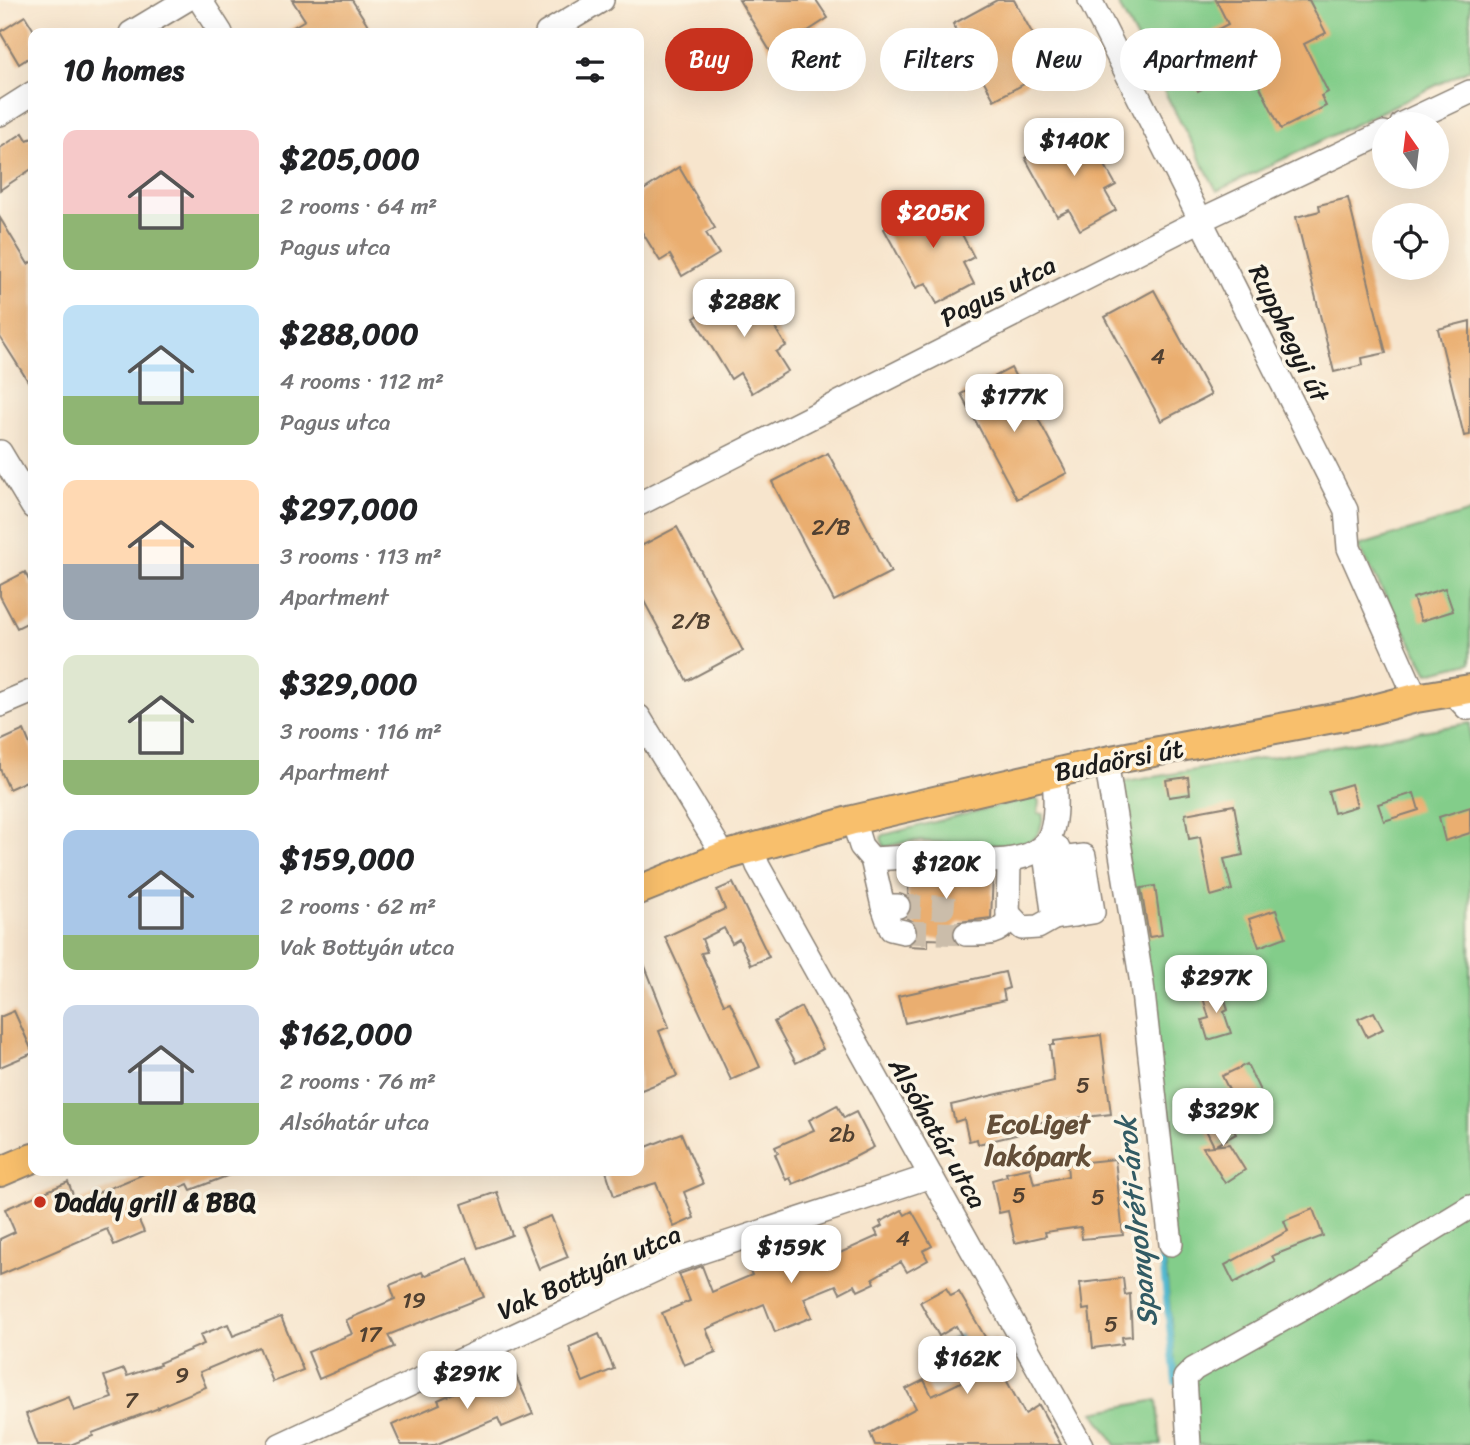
<!DOCTYPE html>
<html lang="en">
<head>
<meta charset="utf-8">
<style>
  body { margin:0; font-family:Sriracha,sans-serif; background:#f6f6f6; color:#202124; height:100vh; display:flex; flex-direction:column; font-size:26px; white-space:nowrap }
  * { box-sizing:border-box; margin:0 }
  p { font-size:23px; color:#757577 }
  .icon { flex:none; width:38px; height:38px; fill:none; stroke:currentColor; stroke-width:2; stroke-linecap:round; stroke-linejoin:round }
  .map { position:relative; flex:1; overflow:hidden }
  .sheet { position:absolute; left:28px; top:28px; width:616px; height:1148px; display:flex; flex-direction:column; background:#fff; border-radius:14px; box-shadow:0 7px 28px #0002 }
  .sheet>* { flex:none }
  .guide { position:absolute; left:665px; top:28px; width:665px; height:63px; display:flex; gap:14px }
  .needle { width:46px; rotate:346deg }
  .controls { position:absolute; left:1372px; top:112px; display:grid; gap:14px }
  .controls a { display:grid; place-items:center; width:77px; height:77px; border-radius:50%; background:#fff; box-shadow:0 7px 28px #0002; font-size:35px }
  .price { position:absolute; translate:-50% -60px; padding:0 16px; border-radius:14px; background:#fff; color:#222; font-size:23px; line-height:46px; filter:drop-shadow(0 2px 4px #0008) }
  .price::after { content:''; position:absolute; left:50%; top:42px; width:21px; height:16px; margin-left:-10px; background:inherit; clip-path:polygon(0 0,100% 0,50% 100%) }
  .price.active { background:#c8321e; color:#fff }
  ul { padding:0; list-style:none }
  li { display:flex; align-items:center; gap:21px; height:175px; padding:0 35px }
  li span { display:grid; place-items:center; flex:none; width:196px; height:140px; border-radius:14px; color:#555 }
  li>.icon { margin-inline-start:auto }
  span .icon { width:84px; height:84px; fill:#fffc; stroke-width:1 }
  li b { font-size:30px }
  h2 { display:flex; justify-content:space-between; align-items:center; height:84px; padding:0 35px; font-size:30px }
  .pill { padding:0 24px; border-radius:32px; background:#fff; box-shadow:0 7px 28px #0002; font-size:24px; line-height:63px }
  .pill.active { background:#c8321e; color:#fff }
  .map>svg:first-child { display:block }
</style>
</head>
<body>
<div class="map">
<svg width="1470" height="1445" viewBox="0 0 1470 1445">
  <rect width="100%" height="100%" fill="#fcf5e5"/>
  <filter id="ink" filterUnits="userSpaceOnUse"><feTurbulence type="fractalNoise" baseFrequency=".0143" numOctaves="2"/><feDisplacementMap in="SourceGraphic" scale="14" xChannelSelector="R" yChannelSelector="G"/><feConvolveMatrix kernelMatrix="1 2 1 2 8 2 1 2 1" color-interpolation-filters="sRGB"/></filter>
  <filter id="wash" filterUnits="userSpaceOnUse"><feTurbulence type="fractalNoise" baseFrequency=".00686" numOctaves="4" result="noise"/><feDisplacementMap in="SourceGraphic" scale="28" xChannelSelector="R" yChannelSelector="G"/><feGaussianBlur stdDeviation="1.57" result="paint"/><feColorMatrix in="noise" values="0 0 0 0 0 0 0 0 0 0 0 0 0 0 0 0 0 1.4 0 .05"/><feComposite in="paint" operator="in"/></filter>
  <g filter="url(#wash)">
    <rect width="100%" height="100%" fill="#f7e5cd"/>
    <g fill="#83cd8a" stroke="#507453" stroke-width="2">
      <path d="M 1116,0 L 1470,0 L 1470,69 L 1217,191 Z"/>
      <path d="M 1470,512 L 1470,663 L 1428,673 L 1358,546 Z"/>
      <path d="M 1470,723 L 1470,1445 L 1183,1445 L 1119,783 Z"/>
      <path d="M 1033,797 L 1039,801 L 1038,813 L 1043,814 C 1042,833 1036,842 1017,846 L 912,841 L 884,847 L 881,838 L 883,835 Z"/>
      <path d="M 1157,1400 L 1161,1445 L 1116,1445 L 1094,1412 Z"/>
    </g>
    <path fill="#52b9d0" stroke="#376a76" stroke-width="2" d="M 961,1334 L 967,1344 L 943,1358 L 937,1348 Z"/>
    <g fill="none" stroke-linecap="round" stroke-linejoin="round">
      <path stroke="#52b9d0" stroke-width="6" d="M 1160,1240 L 1175,1382"/>
    </g>
    <g id="blocks">
      <g fill="#eaae6f">
        <path d="M 292,0 L 352,0 L 373,33 L 283,33 L 305,20 Z"/>
        <path d="M 739,0 L 816,0 L 828,18 L 772,54 Z"/>
        <path d="M 997,0 L 1014,0 L 1052,69 L 994,100 L 953,24 Z"/>
        <path d="M 1216,0 L 1309,0 L 1326,33 L 1304,44 L 1328,92 L 1321,96 L 1326,106 L 1281,129 L 1249,65 L 1198,91 L 1177,50 L 1228,24 Z"/>
        <path d="M 25,16 L 33,29 L 33,55 L 19,64 L 0,32 Z"/>
        <path d="M 1083,126 L 1116,185 L 1105,191 L 1116,210 L 1080,230 L 1069,210 L 1057,216 L 1025,158 Z"/>
        <path d="M 23,133 L 27,140 L 33,138 L 33,168 L 0,190 L 0,148 Z"/>
        <path d="M 679,167 L 715,228 L 706,233 L 719,254 L 682,276 L 670,255 L 660,261 L 639,227 L 639,193 Z"/>
        <path d="M 942,197 L 974,257 L 963,263 L 974,284 L 937,304 L 926,283 L 916,288 L 884,229 Z"/>
        <path d="M 1348,198 L 1386,353 L 1362,358 L 1363,365 L 1334,372 L 1296,217 L 1320,211 L 1319,205 Z"/>
        <path d="M 0,218 L 28,264 L 33,261 L 33,389 L 0,337 Z"/>
        <path d="M 749,285 L 786,346 L 776,352 L 788,371 L 752,393 L 740,373 L 731,379 L 694,318 Z"/>
        <path d="M 1154,290 L 1211,395 L 1161,421 L 1105,317 Z"/>
        <path d="M 1470,321 L 1470,435 L 1464,436 L 1438,329 Z"/>
        <path d="M 1011,368 L 1067,473 L 1017,499 L 961,394 Z"/>
        <path d="M 828,453 L 891,572 L 834,601 L 772,482 Z"/>
        <path d="M 677,527 L 743,651 L 687,681 L 639,592 L 639,547 Z"/>
        <path d="M 25,572 L 33,589 L 33,620 L 17,628 L 0,596 L 0,585 Z"/>
        <path d="M 1445,588 L 1453,611 L 1421,621 L 1413,598 Z"/>
        <path d="M 24,730 L 33,752 L 33,778 L 9,789 L 0,769 L 0,741 Z"/>
        <path d="M 1188,777 L 1190,794 L 1169,797 L 1166,780 Z"/>
        <path d="M 1351,784 L 1357,806 L 1334,813 L 1328,791 Z"/>
        <path d="M 1414,793 L 1419,810 L 1384,821 L 1378,804 Z"/>
        <path d="M 1234,805 L 1243,855 L 1224,859 L 1232,890 L 1211,896 L 1200,837 L 1189,839 L 1185,814 Z"/>
        <path d="M 1470,807 L 1470,833 L 1445,841 L 1439,817 Z"/>
        <path d="M 919,850 L 928,851 L 926,857 L 928,864 L 938,872 L 993,875 L 991,918 L 959,922 L 954,928 L 954,940 L 928,939 L 928,947 L 908,946 L 918,934 L 914,922 L 907,918 L 912,907 L 908,897 L 909,871 L 915,868 L 920,863 Z"/>
        <path d="M 733,883 L 769,957 L 751,965 L 739,939 L 732,943 L 724,928 L 702,939 L 707,952 L 701,953 L 724,1004 L 730,1002 L 760,1067 L 731,1080 L 665,937 L 725,909 L 717,890 Z"/>
        <path d="M 1155,886 L 1162,935 L 1149,937 L 1141,888 Z"/>
        <path d="M 1276,910 L 1286,937 L 1259,947 L 1249,919 Z"/>
        <path d="M 639,951 L 669,1027 L 659,1031 L 677,1076 L 639,1091 Z"/>
        <path d="M 1005,972 L 1009,988 L 1003,990 L 1005,1000 L 905,1023 L 898,996 Z"/>
        <path d="M 1222,988 L 1228,1010 L 1224,1012 L 1231,1033 L 1208,1040 L 1202,1020 L 1209,1018 L 1202,994 Z"/>
        <path d="M 801,1007 L 823,1049 L 796,1063 L 774,1022 Z"/>
        <path d="M 14,1011 L 33,1053 L 0,1067 L 0,1017 Z"/>
        <path d="M 1374,1012 L 1383,1029 L 1367,1037 L 1358,1019 Z"/>
        <path d="M 1101,1035 L 1111,1114 L 1033,1123 L 1034,1126 L 1027,1128 L 1028,1132 L 978,1144 L 977,1139 L 969,1141 L 964,1119 L 955,1122 L 951,1105 L 1054,1081 L 1050,1045 L 1054,1045 L 1054,1041 Z"/>
        <path d="M 1247,1064 L 1265,1101 L 1241,1114 L 1222,1076 Z"/>
        <path d="M 837,1105 L 844,1118 L 856,1112 L 874,1147 L 847,1161 L 793,1184 L 790,1178 L 786,1180 L 775,1154 L 778,1153 L 775,1147 L 814,1130 L 809,1120 Z"/>
        <path d="M 1224,1113 L 1236,1134 L 1214,1146 L 1229,1144 L 1245,1170 L 1225,1183 L 1203,1147 L 1214,1146 L 1203,1124 Z"/>
        <path d="M 681,1133 L 703,1184 L 684,1192 L 694,1218 L 674,1227 L 656,1183 L 614,1196 L 606,1171 L 639,1171 L 639,1150 Z"/>
        <path d="M 1115,1159 L 1123,1235 L 1082,1239 L 1081,1227 L 1045,1232 L 1046,1236 L 1015,1243 L 1008,1211 L 999,1213 L 992,1180 L 1007,1176 L 1006,1173 L 1030,1168 L 1034,1184 L 1068,1176 L 1067,1164 Z"/>
        <path d="M 151,1171 L 237,1172 L 191,1190 L 188,1184 L 133,1207 L 144,1232 L 114,1245 L 107,1229 L 0,1275 L 0,1239 L 15,1232 L 5,1209 L 68,1182 L 76,1202 Z"/>
        <path d="M 497,1192 L 512,1235 L 478,1248 L 462,1204 Z"/>
        <path d="M 1313,1209 L 1323,1236 L 1272,1256 L 1275,1261 L 1234,1283 L 1225,1265 L 1288,1231 L 1284,1221 Z"/>
        <path d="M 902,1210 L 905,1215 L 912,1211 L 932,1246 L 923,1251 L 928,1260 L 907,1272 L 901,1262 L 873,1278 L 875,1283 L 858,1291 L 855,1285 L 840,1293 L 836,1285 L 804,1298 L 812,1317 L 775,1332 L 764,1304 L 706,1329 L 716,1352 L 684,1365 L 662,1313 L 690,1301 L 679,1274 L 702,1266 L 712,1292 L 752,1275 L 750,1271 L 787,1256 L 793,1270 L 837,1248 L 840,1253 L 878,1236 L 875,1230 L 882,1226 L 880,1222 Z"/>
        <path d="M 551,1216 L 568,1257 L 539,1269 L 522,1227 Z"/>
        <path d="M 468,1258 L 484,1297 L 388,1335 L 394,1347 L 319,1379 L 308,1352 L 352,1334 L 346,1320 L 395,1299 L 390,1285 L 422,1272 L 424,1276 Z"/>
        <path d="M 1123,1278 L 1125,1295 L 1130,1294 L 1132,1336 L 1122,1337 L 1123,1344 L 1093,1348 L 1089,1309 L 1083,1310 L 1080,1283 Z"/>
        <path d="M 946,1288 L 951,1296 L 959,1292 L 988,1342 L 995,1338 L 1008,1362 L 999,1367 L 1025,1414 L 1039,1405 L 1061,1445 L 875,1445 L 870,1433 L 916,1408 L 906,1389 L 924,1380 L 932,1396 L 982,1372 L 956,1326 L 939,1336 L 920,1302 Z"/>
        <path d="M 281,1317 L 303,1370 L 273,1382 L 259,1347 L 200,1372 L 206,1387 L 158,1407 L 159,1408 L 92,1433 L 93,1436 L 70,1445 L 38,1445 L 26,1414 L 69,1397 L 74,1411 L 112,1398 L 104,1376 L 124,1369 L 127,1376 L 160,1365 L 159,1363 L 204,1344 L 200,1335 L 228,1324 L 233,1336 Z"/>
        <path d="M 599,1334 L 614,1369 L 583,1382 L 569,1347 Z"/>
        <path d="M 512,1367 L 533,1414 L 502,1427 L 498,1418 L 435,1445 L 401,1445 L 392,1425 L 440,1404 L 438,1400 Z"/>
      </g>
    </g>
  </g>
  <g filter="url(#ink)">
    <use href="#blocks" fill-opacity="0" stroke="#8a8074" stroke-width="2"/>
    <g fill="none" stroke-linecap="round" stroke-linejoin="round">
      <g stroke="#cbbdaa" stroke-width="23" stroke-dasharray="23 11" stroke-linecap="butt">
        <path d="M 907,857 L 940,858"/>
        <path d="M 898,906 L 943,908 L 946,873"/>
        <path d="M 904,932 L 966,934"/>
      </g>
      <g stroke="#8a8074" stroke-width="26">
        <g id="minor">
          <path d="M 200,0 L 221,33"/>
          <path d="M 1090,0 L 1346,510 L 1349,548 L 1416,698"/>
          <path d="M 131,33 L 186,0"/>
          <path d="M 547,33 L 602,0"/>
          <path d="M 0,114 L 33,93"/>
          <path d="M 1402,124 L 1470,92"/>
          <path d="M 0,452 L 33,507"/>
          <path d="M 639,504 L 1201,220 L 1384,133"/>
          <path d="M 1452,692 L 1467,708 L 1470,708"/>
          <path d="M 0,705 L 33,691"/>
          <path d="M 639,717 L 724,856"/>
          <path d="M 1106,761 L 1142,984 L 1171,1244"/>
          <path d="M 853,820 L 861,846 L 872,859 L 907,857"/>
          <path d="M 751,847 L 758,866 L 1081,1445"/>
          <path d="M 1057,847 L 1063,859 L 1075,915"/>
          <path d="M 940,858 C 970,861 1038,870 1051,833 C 1057,816 1055,791 1054,772"/>
          <path d="M 872,859 L 883,906 L 898,906"/>
          <path d="M 1046,861 L 1084,856 L 1093,912 L 1054,918"/>
          <path d="M 883,906 L 891,929 L 904,932"/>
          <path d="M 1008,913 L 1022,928 L 1038,927 L 1054,918 L 1044,847"/>
          <path d="M 966,934 C 983,934 998,936 1008,920 L 1009,861"/>
          <path d="M 280,1445 L 676,1260 L 931,1176"/>
          <path d="M 1189,1445 L 1185,1378 L 1194,1369 L 1316,1301 L 1470,1207"/>
        </g>
      </g>
      <g stroke="#8a8074" stroke-width="32">
        <g id="major">
          <path d="M 639,890 L 724,856 L 853,820 L 1106,761 L 1355,714 L 1416,698 L 1470,689"/>
          <path d="M 0,1172 L 33,1158"/>
        </g>
      </g>
      <use href="#minor" stroke="#fff" stroke-width="23"/>
      <use href="#major" stroke="#f8bf6c" stroke-width="28"/>
    </g>
  </g>
  <circle fill="#c8321e" stroke="#fcf5e5" stroke-width="2.5" cx="40" cy="1202" r="7"/>
  <g text-anchor="middle" stroke-width="7" stroke-linejoin="round" paint-order="stroke">
    <g font-size="23" fill="#504031">
      <text x="1158" y="364">4</text>
      <text x="831" y="535">2/B</text>
      <text x="691" y="629">2/B</text>
      <text x="1083" y="1093">5</text>
      <text x="842" y="1142">2b</text>
      <text x="1019" y="1203">5</text>
      <text x="1098" y="1205">5</text>
      <text x="903" y="1246">4</text>
      <text x="414" y="1308">19</text>
      <text x="1111" y="1332">5</text>
      <text x="370" y="1342">17</text>
      <text x="182" y="1383">9</text>
      <text x="131" y="1408">7</text>
    </g>
    <g font-size="26" fill="#1c1c1c" stroke="#fcf5e5">
      <text transform="translate(998 291) rotate(-27)" y="9">Pagus utca</text>
      <text transform="translate(1289 333) rotate(64)" y="9">Rupphegyi út</text>
      <text transform="translate(1119 760) rotate(-11)" y="9">Budaörsi út</text>
      <text transform="translate(938 1133) rotate(60)" y="9">Alsóhatár utca</text>
      <text transform="translate(589 1272) rotate(-24)" y="9">Vak Bottyán utca</text>
    </g>
    <g font-size="26" font-weight="bold" fill="#1c1c1c" stroke="#fcf5e5" text-anchor="start">
      <text x="54" y="1211">Daddy grill &amp; BBQ</text>
    </g>
    <g font-size="28" font-weight="bold" fill="#644f39" stroke="#fcf5e5">
      <text x="1038" y="1133">EcoLiget<tspan x="1038" dy="32">lakópark</tspan></text>
    </g>
    <g font-size="28" font-style="italic" fill="#325b64" stroke="#fcf5e5">
      <text transform="translate(1136 1222) rotate(-96)" y="10">Spanyolréti-árok</text>
    </g>
  </g>
</svg>
<div class="controls">
<a><svg class="needle" viewBox="-14 -14 28 28"><path d="M0-13l5 13h-10z" fill="#e53935"/><path d="M0 13l5-13h-10z" fill="#757577"/></svg></a>
<a><svg class="icon" aria-label="locate" viewBox="0 0 24 24"><circle cx="12" cy="12" r="6"/><path d="M12 2v4M12 18v4M2 12h4M18 12h4"/></svg></a>
</div>
<b class="price" style="left:1074px;top:178px">$140K</b>
<b class="price active" style="left:933px;top:250px">$205K</b>
<b class="price" style="left:744px;top:339px">$288K</b>
<b class="price" style="left:1014px;top:434px">$177K</b>
<b class="price" style="left:946px;top:901px">$120K</b>
<b class="price" style="left:1216px;top:1015px">$297K</b>
<b class="price" style="left:1223px;top:1148px">$329K</b>
<b class="price" style="left:791px;top:1285px">$159K</b>
<b class="price" style="left:967px;top:1396px">$162K</b>
<b class="price" style="left:467px;top:1411px">$291K</b>
<div class="guide">
<a class="pill active">Buy</a>
<a class="pill">Rent</a>
<a class="pill">Filters</a>
<a class="pill">New</a>
<a class="pill">Apartment</a>
</div>
<section class="sheet">
<h2>10 homes<svg class="icon" aria-label="filters" viewBox="0 0 24 24"><path d="M4 7h16M4 17h16"/><circle cx="9" cy="7" r="2"/><circle cx="15" cy="17" r="2"/></svg></h2>
<ul>
<li><span style="background:linear-gradient(#f6c9c9 60%,#8fb573 0)"><svg class="icon" aria-label="home" viewBox="0 0 24 24"><path d="M3 11l9-7 9 7M6 9v11h12V9"/></svg></span><div><b>$205,000</b><p>2 rooms · 64 m²</p><p>Pagus utca</p></div></li>
<li><span style="background:linear-gradient(#bfe0f5 65%,#8fb573 0)"><svg class="icon" aria-label="home" viewBox="0 0 24 24"><path d="M3 11l9-7 9 7M6 9v11h12V9"/></svg></span><div><b>$288,000</b><p>4 rooms · 112 m²</p><p>Pagus utca</p></div></li>
<li><span style="background:linear-gradient(#ffd9b3 60%,#9aa5b1 0)"><svg class="icon" aria-label="home" viewBox="0 0 24 24"><path d="M3 11l9-7 9 7M6 9v11h12V9"/></svg></span><div><b>$297,000</b><p>3 rooms · 113 m²</p><p>Apartment</p></div></li>
<li><span style="background:linear-gradient(#dfe7d0 75%,#8fb573 0)"><svg class="icon" aria-label="home" viewBox="0 0 24 24"><path d="M3 11l9-7 9 7M6 9v11h12V9"/></svg></span><div><b>$329,000</b><p>3 rooms · 116 m²</p><p>Apartment</p></div></li>
<li><span style="background:linear-gradient(#a9c7e8 75%,#8fb573 0)"><svg class="icon" aria-label="home" viewBox="0 0 24 24"><path d="M3 11l9-7 9 7M6 9v11h12V9"/></svg></span><div><b>$159,000</b><p>2 rooms · 62 m²</p><p>Vak Bottyán utca</p></div></li>
<li><span style="background:linear-gradient(#c9d6e8 70%,#8fb573 0)"><svg class="icon" aria-label="home" viewBox="0 0 24 24"><path d="M3 11l9-7 9 7M6 9v11h12V9"/></svg></span><div><b>$162,000</b><p>2 rooms · 76 m²</p><p>Alsóhatár utca</p></div></li>
</ul>
</section>
</div>
</body>
</html>
